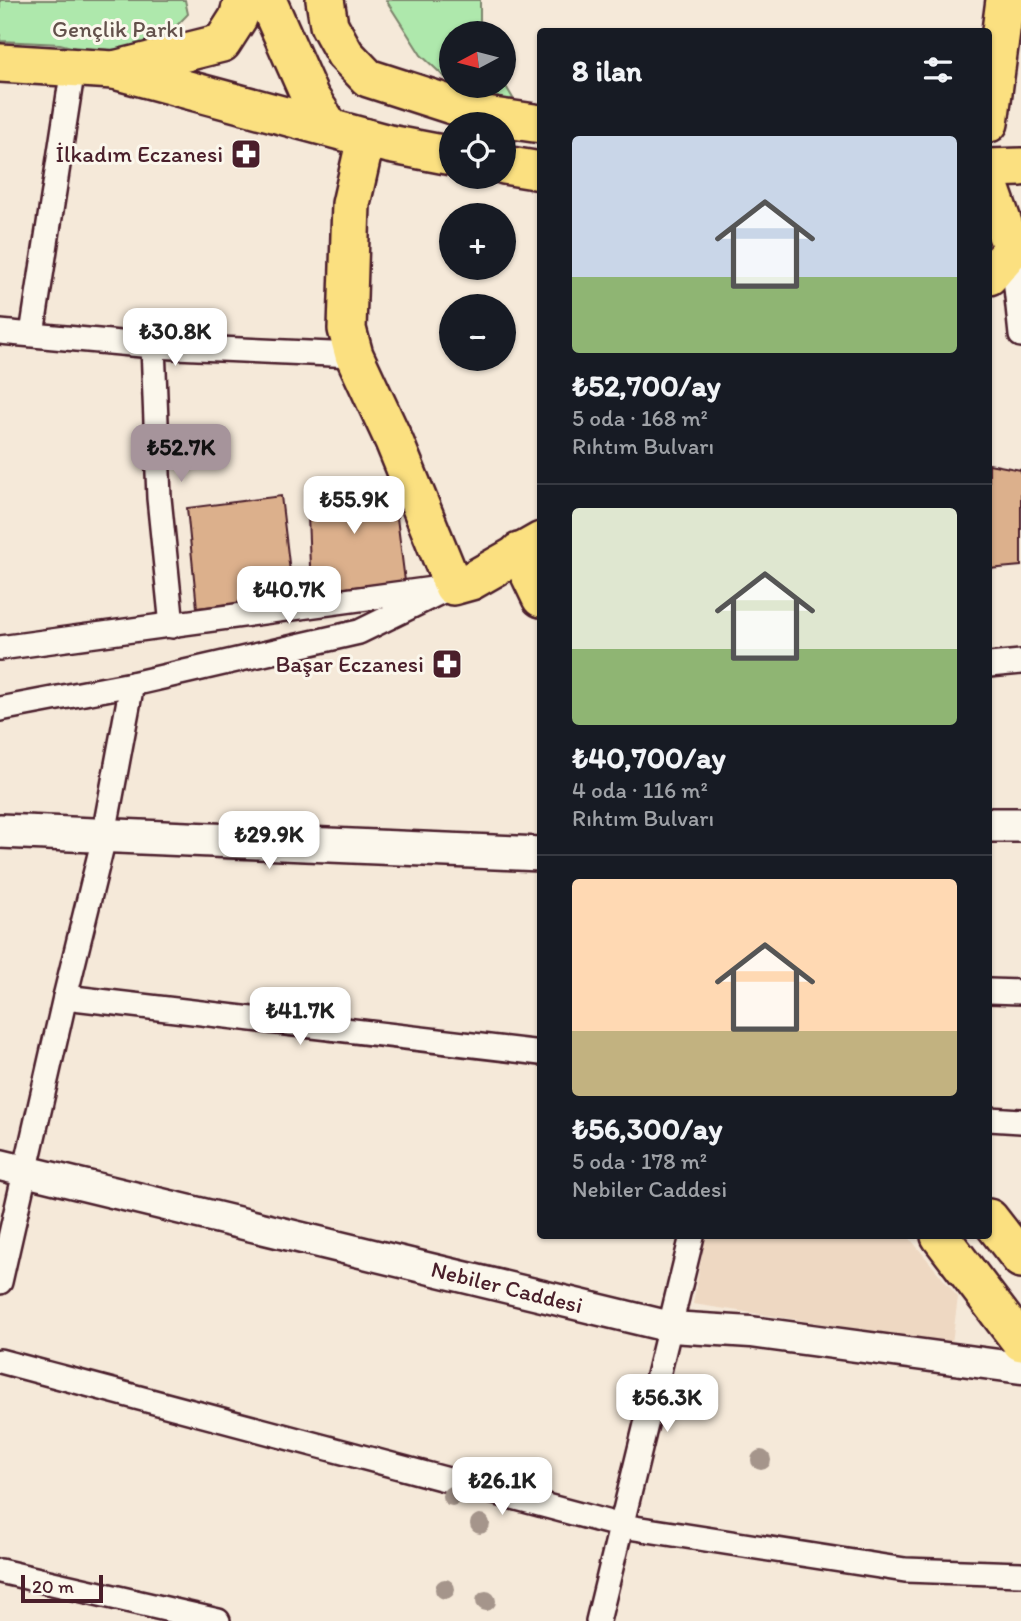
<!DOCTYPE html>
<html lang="tr">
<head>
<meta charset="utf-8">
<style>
  body { margin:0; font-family:Itim,sans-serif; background:#242831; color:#f1f3f6; height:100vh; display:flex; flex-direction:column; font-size:26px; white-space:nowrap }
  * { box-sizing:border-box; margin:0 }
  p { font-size:23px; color:#9ea1a6 }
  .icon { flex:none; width:38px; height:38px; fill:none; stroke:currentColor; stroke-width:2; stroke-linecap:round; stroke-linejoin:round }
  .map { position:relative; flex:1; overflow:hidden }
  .drawer { position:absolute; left:537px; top:28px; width:455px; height:1211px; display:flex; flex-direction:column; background:#171b24; border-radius:7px; box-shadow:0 2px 5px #0004 }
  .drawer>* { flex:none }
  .needle { width:46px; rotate:263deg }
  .buttons { position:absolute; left:439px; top:21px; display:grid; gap:14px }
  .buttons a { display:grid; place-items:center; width:77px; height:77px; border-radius:50%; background:#171b24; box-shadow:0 2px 5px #0004; font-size:35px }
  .scale { position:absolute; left:21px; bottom:18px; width:82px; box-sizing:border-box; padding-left:7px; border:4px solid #4a1f2b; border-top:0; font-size:19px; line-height:24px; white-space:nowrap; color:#4a1f2b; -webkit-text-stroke:5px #fbf7ec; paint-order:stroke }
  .price { position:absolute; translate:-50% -60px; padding:0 16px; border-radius:14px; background:#fff; color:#222; font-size:23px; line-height:46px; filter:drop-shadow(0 2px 4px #0008) }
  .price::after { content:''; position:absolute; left:50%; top:42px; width:21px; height:16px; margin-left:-10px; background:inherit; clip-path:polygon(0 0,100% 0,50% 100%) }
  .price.active { background:#a6949b; color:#111 }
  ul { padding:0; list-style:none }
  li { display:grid; align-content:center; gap:14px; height:371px; padding:0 35px }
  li+li { border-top:2px solid #363941 }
  li span { display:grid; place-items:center; height:217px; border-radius:7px; color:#555 }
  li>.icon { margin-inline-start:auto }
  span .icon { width:126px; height:126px; fill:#fffc; stroke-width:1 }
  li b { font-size:30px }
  h2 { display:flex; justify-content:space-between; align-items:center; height:84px; padding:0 35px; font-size:30px }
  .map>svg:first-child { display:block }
</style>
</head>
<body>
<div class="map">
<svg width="1021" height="1621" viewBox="0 0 1021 1621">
  <rect width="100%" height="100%" fill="#f5e9d9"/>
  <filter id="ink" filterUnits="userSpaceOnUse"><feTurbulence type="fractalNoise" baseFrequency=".0143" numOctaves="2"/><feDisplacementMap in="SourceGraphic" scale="14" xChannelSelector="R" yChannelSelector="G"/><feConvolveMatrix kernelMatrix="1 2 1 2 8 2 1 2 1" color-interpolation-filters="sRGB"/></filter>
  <g filter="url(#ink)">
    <path fill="#eed8c2" d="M 705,1236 L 908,1236 L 958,1297 L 952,1343 L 693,1304 Z"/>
    <g fill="#aee8ac" stroke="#7c846c" stroke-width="2">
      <path d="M 0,0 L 185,0 L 188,14 L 163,40 L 121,60 L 60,44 L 0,41 Z"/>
      <path d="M 386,0 L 480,0 L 480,33 L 452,33 L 451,83 L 421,55 Z"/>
      <path d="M 504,83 L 514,100 L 462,92 L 455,86 L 504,86 Z"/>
    </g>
    <g fill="#dcb08c" stroke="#4a1f2b" stroke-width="2">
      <path d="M 989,464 L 1021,470 L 1021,566 L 989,569 Z"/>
      <path d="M 392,478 L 405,581 L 311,592 L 307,490 Z"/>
      <path d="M 281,496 L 293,597 L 197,608 L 187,508 Z"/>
    </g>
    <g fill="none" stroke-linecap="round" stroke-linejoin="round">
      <g stroke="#4a1f2b" stroke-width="28">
        <g id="minor">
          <path d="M 1012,249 L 1021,335"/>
          <path d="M 0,332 L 153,346 L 354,355"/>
          <path d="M 32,334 L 73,68"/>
          <path d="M 153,346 L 159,498 L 172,626"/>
          <path d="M 0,648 L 433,589"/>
          <path d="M 989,665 L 1021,662"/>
          <path d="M 0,709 L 132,684 L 359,632 L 453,586"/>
          <path d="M 989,991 L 1021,992"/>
          <path d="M 65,997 L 541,1053"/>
          <path d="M 989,1119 L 1021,1121"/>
          <path d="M 0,1282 L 65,997 L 101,850 L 132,684"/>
          <path d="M 0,1361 L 622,1526 L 905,1570 L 1021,1574"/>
          <path d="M 0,1571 L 218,1621"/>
          <path d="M 598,1621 L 692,1236"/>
        </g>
      </g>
      <g stroke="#4a1f2b" stroke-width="35">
        <path id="tertiary" d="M 0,1165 L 671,1327 L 751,1332 L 1021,1368"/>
      </g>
      <g stroke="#4a1f2b" stroke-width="38">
        <g id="secondary">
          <path d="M 989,825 L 1021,825"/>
          <path d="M 0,831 L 541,854"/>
        </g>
      </g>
      <g stroke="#4a1f2b" stroke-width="42">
        <g id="primary">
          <path d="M 267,0 L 310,97 L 329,126"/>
          <path d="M 325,0 L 329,25 L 345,54 L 368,78 L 486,116 L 541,124"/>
          <path d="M 0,63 L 114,70 L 222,43 L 238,18 L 243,0"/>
          <path d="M 114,70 L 389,144 L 452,156"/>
          <path d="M 989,123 L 1005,0"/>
          <path d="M 366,138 L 351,204 L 347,329 L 354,355 L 394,441 L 453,586 L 471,581 L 541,541"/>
          <path d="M 504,165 L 541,171"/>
          <path d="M 989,168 L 1021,167"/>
          <path d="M 989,184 L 1012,249 L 989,276"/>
          <path d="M 519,552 L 541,598"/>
          <path d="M 989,1218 L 1021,1259"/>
          <path d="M 940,1236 L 1021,1342"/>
        </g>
      </g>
      <use href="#minor" stroke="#fbf7ec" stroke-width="23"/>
      <use href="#tertiary" stroke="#fbf7ec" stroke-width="30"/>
      <use href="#secondary" stroke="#fbf7ec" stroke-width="33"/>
      <use href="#primary" stroke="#fbe080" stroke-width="37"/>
    </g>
    <g fill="#a5958b">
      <circle cx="761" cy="1460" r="10"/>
      <circle cx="452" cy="1496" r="10"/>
      <circle cx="480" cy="1524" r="10"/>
      <circle cx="445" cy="1589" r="10"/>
      <circle cx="486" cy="1601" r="10"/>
    </g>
  </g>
  <defs>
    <g id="pharmacy-square" transform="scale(1.575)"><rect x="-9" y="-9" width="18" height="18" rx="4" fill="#4a1f2b" stroke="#fbf7ec"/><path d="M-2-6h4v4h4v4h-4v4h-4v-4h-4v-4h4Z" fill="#fff"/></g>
  </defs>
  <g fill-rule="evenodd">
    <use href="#pharmacy-square" x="246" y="154"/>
    <use href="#pharmacy-square" x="447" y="664"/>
  </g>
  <g text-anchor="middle" stroke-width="6" stroke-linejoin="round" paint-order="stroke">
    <g font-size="23" fill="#63514b" stroke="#fbf7ec">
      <text x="118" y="37">Gençlik Parkı</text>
    </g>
    <g font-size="23" fill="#4a1f2b" stroke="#fbf7ec" text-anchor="end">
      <text x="223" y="162">İlkadım Eczanesi</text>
      <text x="424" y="672">Başar Eczanesi</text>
    </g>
    <g font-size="23" fill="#4a1f2b" stroke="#fbf7ec">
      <text transform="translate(507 1287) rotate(14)" y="8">Nebiler Caddesi</text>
    </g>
  </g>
</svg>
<div class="buttons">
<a><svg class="needle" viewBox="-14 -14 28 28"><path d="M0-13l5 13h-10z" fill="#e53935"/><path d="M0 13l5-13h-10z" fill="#9ea1a6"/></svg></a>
<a><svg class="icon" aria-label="locate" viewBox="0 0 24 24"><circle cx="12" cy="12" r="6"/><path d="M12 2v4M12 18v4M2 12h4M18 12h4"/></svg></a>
<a>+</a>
<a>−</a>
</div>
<div class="scale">20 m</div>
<b class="price" style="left:175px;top:368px">₺30.8K</b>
<b class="price active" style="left:181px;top:484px">₺52.7K</b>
<b class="price" style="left:354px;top:536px">₺55.9K</b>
<b class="price" style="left:289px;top:626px">₺40.7K</b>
<b class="price" style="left:269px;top:871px">₺29.9K</b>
<b class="price" style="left:300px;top:1047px">₺41.7K</b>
<b class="price" style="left:667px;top:1434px">₺56.3K</b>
<b class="price" style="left:502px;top:1517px">₺26.1K</b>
<section class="drawer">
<h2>8 ilan<svg class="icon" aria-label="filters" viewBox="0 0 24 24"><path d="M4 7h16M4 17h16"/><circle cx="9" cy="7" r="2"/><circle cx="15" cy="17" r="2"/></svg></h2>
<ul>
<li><span style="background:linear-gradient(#c9d6e8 65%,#8fb573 0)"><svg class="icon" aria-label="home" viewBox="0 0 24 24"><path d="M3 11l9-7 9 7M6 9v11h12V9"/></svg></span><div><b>₺52,700/ay</b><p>5 oda · 168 m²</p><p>Rıhtım Bulvarı</p></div></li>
<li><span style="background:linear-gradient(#dfe7d0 65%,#8fb573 0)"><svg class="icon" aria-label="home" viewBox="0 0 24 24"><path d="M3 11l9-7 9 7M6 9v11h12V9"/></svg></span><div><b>₺40,700/ay</b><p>4 oda · 116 m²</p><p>Rıhtım Bulvarı</p></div></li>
<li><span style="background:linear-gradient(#ffd9b3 70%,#c2b280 0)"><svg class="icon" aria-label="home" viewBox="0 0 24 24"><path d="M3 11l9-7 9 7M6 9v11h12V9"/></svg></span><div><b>₺56,300/ay</b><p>5 oda · 178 m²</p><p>Nebiler Caddesi</p></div></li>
</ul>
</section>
</div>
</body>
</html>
